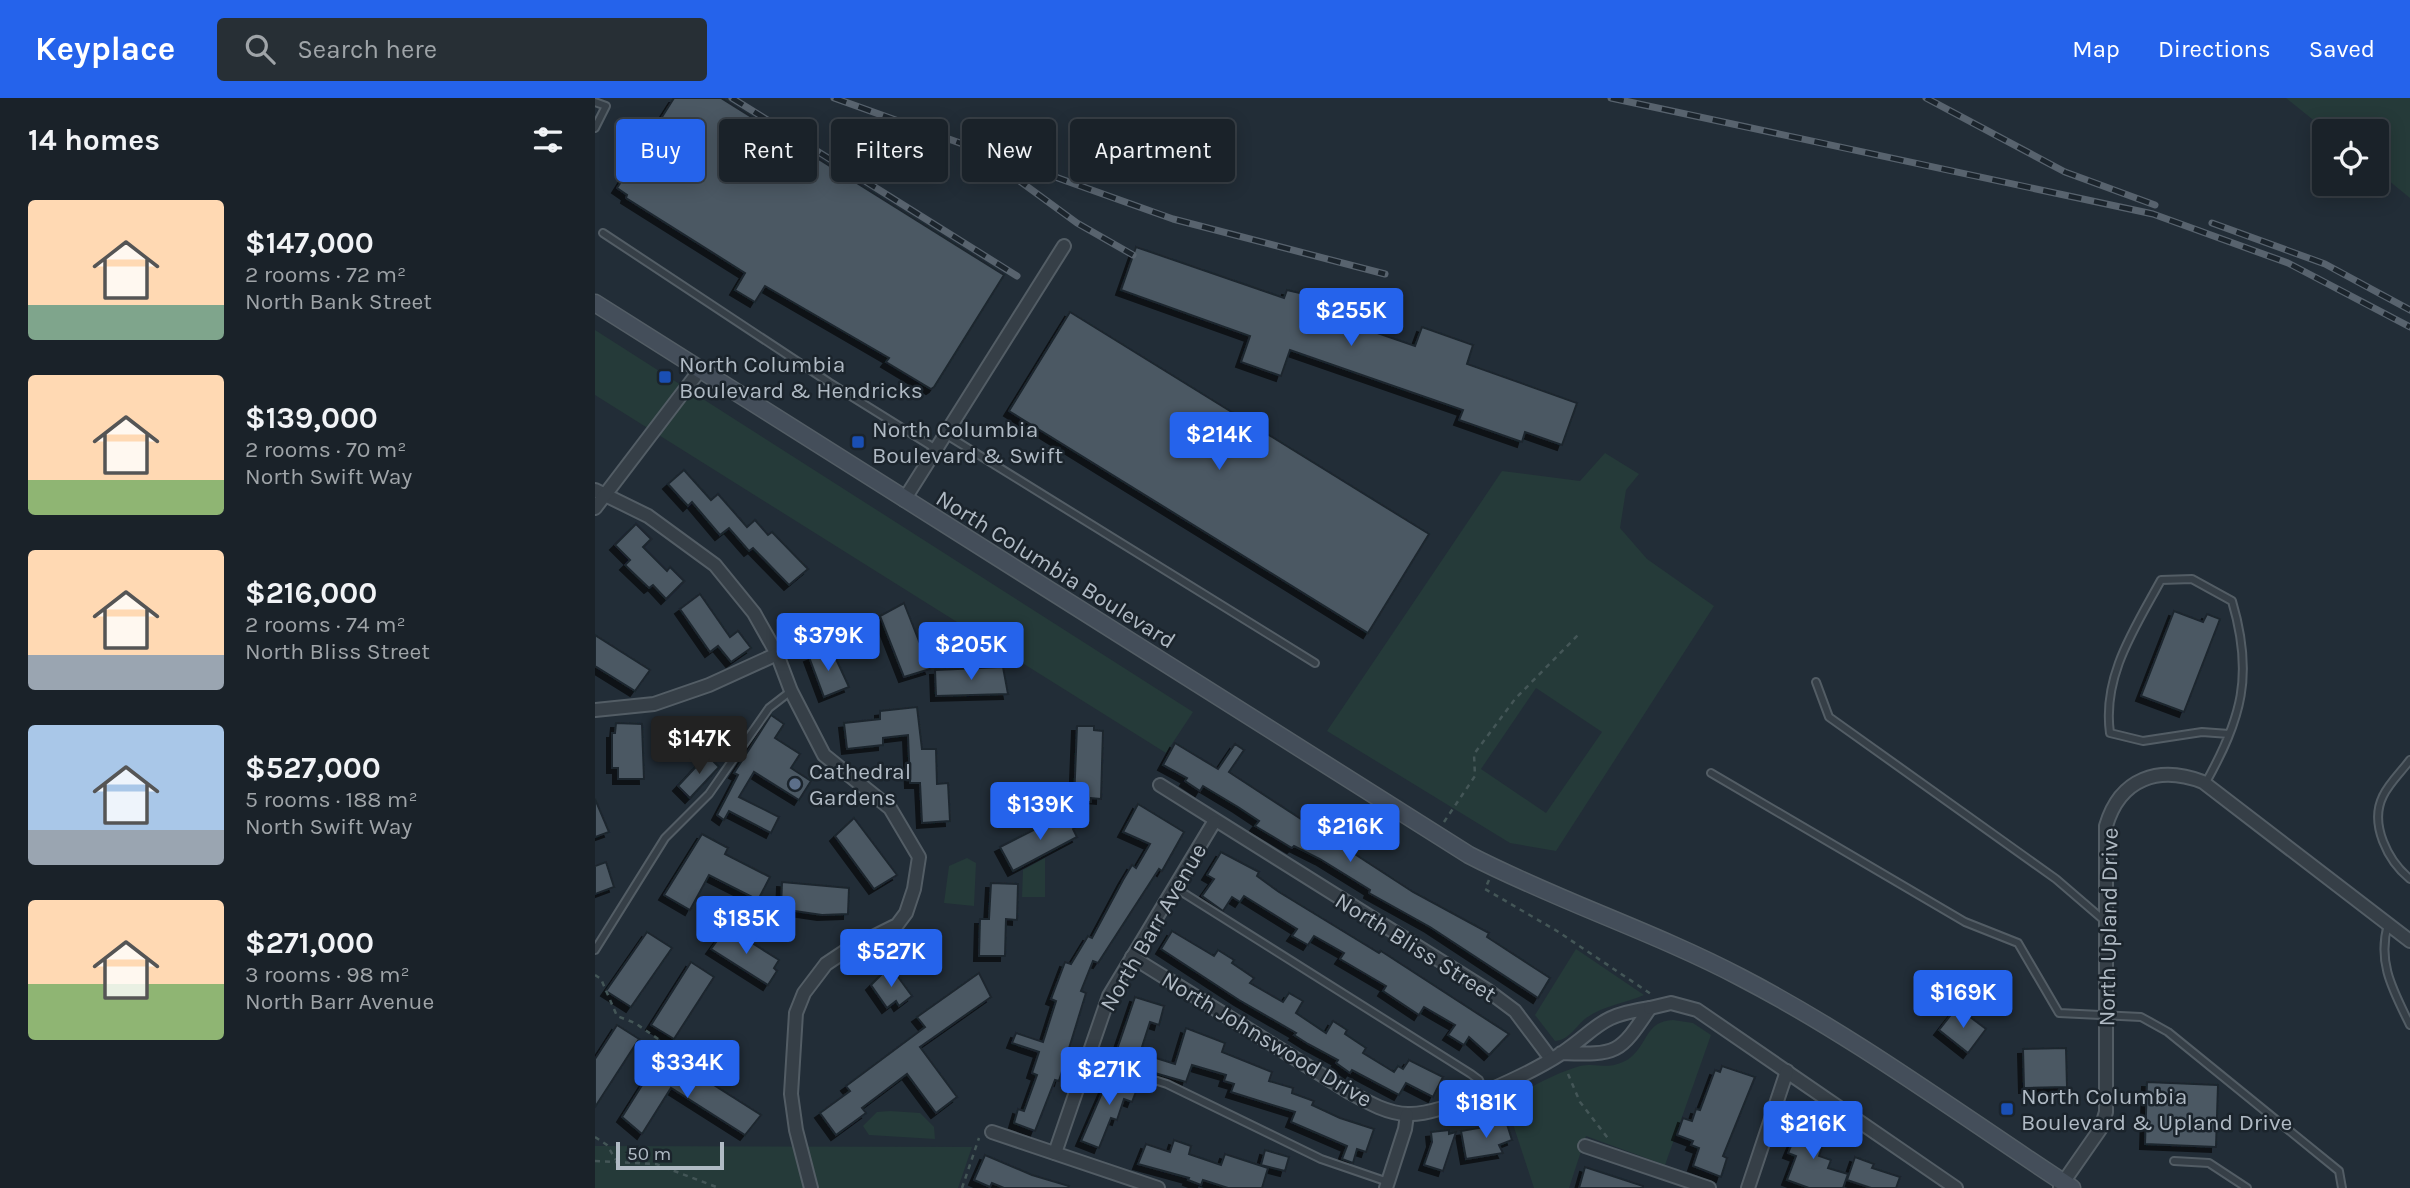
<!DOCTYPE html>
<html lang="en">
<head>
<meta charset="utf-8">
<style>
  body { margin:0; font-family:Karla,sans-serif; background:#272f35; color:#f1f3f6; height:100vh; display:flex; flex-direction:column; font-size:26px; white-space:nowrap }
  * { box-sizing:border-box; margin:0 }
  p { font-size:23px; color:#9fa4a8 }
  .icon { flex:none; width:38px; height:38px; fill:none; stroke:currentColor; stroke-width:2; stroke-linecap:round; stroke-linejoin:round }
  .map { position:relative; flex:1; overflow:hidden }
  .details { display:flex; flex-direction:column; background:#1a2229; width:595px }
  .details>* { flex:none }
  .top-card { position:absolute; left:21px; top:21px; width:665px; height:63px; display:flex; gap:14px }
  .buttons { position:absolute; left:1717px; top:21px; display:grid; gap:14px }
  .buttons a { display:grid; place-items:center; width:77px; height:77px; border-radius:7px; background:#1a2229; box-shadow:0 4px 18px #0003,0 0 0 2px #383f46; font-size:35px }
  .scale { position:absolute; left:21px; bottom:18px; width:108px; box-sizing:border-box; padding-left:7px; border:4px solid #b0bac4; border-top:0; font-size:19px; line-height:24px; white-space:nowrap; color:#b0bac4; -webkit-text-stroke:5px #1b242c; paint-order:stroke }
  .price { position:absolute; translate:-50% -60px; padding:0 16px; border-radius:7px; background:#2563eb; color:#fff; font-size:23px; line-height:46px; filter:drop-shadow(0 2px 4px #0008) }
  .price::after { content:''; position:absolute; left:50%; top:42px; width:21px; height:16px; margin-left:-10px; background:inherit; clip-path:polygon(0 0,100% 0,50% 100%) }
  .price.current { background:#222; color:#fff }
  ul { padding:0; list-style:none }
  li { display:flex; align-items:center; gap:21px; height:175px; padding:0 28px }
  li span { display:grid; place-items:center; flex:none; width:196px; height:140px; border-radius:7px; color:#555 }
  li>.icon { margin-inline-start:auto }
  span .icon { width:84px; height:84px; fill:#fffc; stroke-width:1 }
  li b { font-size:30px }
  h2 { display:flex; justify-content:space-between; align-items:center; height:84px; padding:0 28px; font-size:30px }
  .tag { padding:0 24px; border-radius:7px; background:#1a2229; box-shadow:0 4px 18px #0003,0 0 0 2px #383f46; font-size:24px; line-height:63px }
  .tag.current { background:#2563eb; color:#fff }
  header { display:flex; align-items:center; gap:42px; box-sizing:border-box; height:98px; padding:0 35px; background:#2563eb; color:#fff }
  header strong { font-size:33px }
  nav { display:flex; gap:38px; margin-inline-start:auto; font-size:24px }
  .search { width:490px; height:63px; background:#272f35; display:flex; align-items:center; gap:18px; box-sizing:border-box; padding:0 24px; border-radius:7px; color:#9fa4a8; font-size:26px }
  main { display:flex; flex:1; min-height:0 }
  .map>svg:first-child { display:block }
</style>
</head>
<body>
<header>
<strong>Keyplace</strong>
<div class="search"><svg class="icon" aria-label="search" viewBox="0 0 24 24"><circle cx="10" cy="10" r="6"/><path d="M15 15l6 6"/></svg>Search here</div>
<nav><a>Map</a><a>Directions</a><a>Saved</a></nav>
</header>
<main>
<section class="details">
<h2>14 homes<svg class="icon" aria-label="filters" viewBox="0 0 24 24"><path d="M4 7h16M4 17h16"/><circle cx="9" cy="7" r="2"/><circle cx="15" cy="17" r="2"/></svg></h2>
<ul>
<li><span style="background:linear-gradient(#ffd9b3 75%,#7fa58c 0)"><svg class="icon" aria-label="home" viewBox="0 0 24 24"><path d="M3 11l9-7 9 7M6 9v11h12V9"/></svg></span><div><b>$147,000</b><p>2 rooms · 72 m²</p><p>North Bank Street</p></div></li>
<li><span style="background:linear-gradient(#ffd9b3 75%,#8fb573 0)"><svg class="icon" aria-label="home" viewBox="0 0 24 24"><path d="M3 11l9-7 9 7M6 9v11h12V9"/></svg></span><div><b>$139,000</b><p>2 rooms · 70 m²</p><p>North Swift Way</p></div></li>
<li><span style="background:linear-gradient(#ffd9b3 75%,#9aa5b1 0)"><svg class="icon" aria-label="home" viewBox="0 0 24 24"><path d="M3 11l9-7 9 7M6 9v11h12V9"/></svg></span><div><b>$216,000</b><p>2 rooms · 74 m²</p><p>North Bliss Street</p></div></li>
<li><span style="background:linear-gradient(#a9c7e8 75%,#9aa5b1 0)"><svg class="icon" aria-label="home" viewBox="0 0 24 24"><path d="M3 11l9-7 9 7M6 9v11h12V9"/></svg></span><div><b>$527,000</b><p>5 rooms · 188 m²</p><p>North Swift Way</p></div></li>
<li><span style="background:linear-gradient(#ffd9b3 60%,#8fb573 0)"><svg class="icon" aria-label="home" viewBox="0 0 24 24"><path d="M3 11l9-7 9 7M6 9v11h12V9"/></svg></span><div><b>$271,000</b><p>3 rooms · 98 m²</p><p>North Barr Avenue</p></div></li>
</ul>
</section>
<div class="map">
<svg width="1815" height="1090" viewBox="0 0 1815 1090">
  <defs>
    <filter id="shadow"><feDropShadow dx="-5" dy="5" stdDeviation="0" flood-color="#0009"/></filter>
  </defs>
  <rect width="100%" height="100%" fill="#222d37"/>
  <g fill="#253a39" fill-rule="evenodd">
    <path d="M 1691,0 L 1815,0 L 1815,100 L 1782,73 L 1782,33 L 1732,33 Z"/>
    <path d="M 0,232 L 598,614 L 571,655 L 0,297 Z"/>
    <path d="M 1010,355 L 1044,376 L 1031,392 L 1025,430 L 1052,461 L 1119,508 L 961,753 L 915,745 L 732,633 L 907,373 L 985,383 ZM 941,590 L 1007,634 L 951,715 L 886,671 Z"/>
    <path d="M 372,760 L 381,765 L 379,808 L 349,805 L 354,768 Z"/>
    <path d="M 450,760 L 450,799 L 427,799 L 428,772 Z"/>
    <path d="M 981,851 L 1049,897 C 1029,906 1009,907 991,920 C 981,928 973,943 960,943 L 940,917 Z"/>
    <path d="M 1078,922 L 1098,925 L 1116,937 L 1070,1067 L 991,1038 L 974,1090 L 939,1090 L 910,1002 C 934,991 960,975 985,968 C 1004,964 1012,973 1032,962 C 1053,949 1049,923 1078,922 Z"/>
    <path d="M 295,1013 L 325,1015 L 339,1029 L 340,1041 L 274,1037 L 268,1028 L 282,1014 Z"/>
    <path d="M 0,1048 L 377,1049 L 363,1090 L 0,1090 Z"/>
  </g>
  <g fill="#4b5863" stroke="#1d262e" stroke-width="2" filter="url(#shadow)">
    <path d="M 79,0 L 126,0 L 409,177 L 339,289 L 336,291 L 291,264 L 294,260 L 170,188 L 160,204 L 140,192 L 150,175 L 31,100 L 32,97 L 22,90 Z"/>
    <path d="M 541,149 L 689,200 L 692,192 L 730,201 L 724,215 L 820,248 L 827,229 L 878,247 L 872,266 L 982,305 L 967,347 L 930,334 L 927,344 L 864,322 L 868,312 L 695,252 L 686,278 L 646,264 L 655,238 L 526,192 Z"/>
    <path d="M 475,214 L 834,436 L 773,535 L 414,313 Z"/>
    <path d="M 89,372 L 116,402 L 123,396 L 152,429 L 160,422 L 173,437 L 177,434 L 213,471 L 194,487 L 158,450 L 154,453 L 134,430 L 125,437 L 97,404 L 93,408 L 73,386 Z"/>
    <path d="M 41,426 L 56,441 L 48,449 L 72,473 L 75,469 L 89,483 L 71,501 L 58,487 L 54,490 L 30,467 L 35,462 L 20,447 Z"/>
    <path d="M 105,496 L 135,539 L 143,533 L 156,550 L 136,564 L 123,548 L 115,554 L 85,511 Z"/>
    <path d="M 309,505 L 335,571 L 309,579 L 285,518 Z"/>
    <path d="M 1579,513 L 1608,524 L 1612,516 L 1625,521 L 1589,614 L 1546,598 Z"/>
    <path d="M 0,537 L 55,572 L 40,593 L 0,568 Z"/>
    <path d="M 236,550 L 254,589 L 229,599 L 214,559 Z"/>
    <path d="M 408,569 L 413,596 L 341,598 L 340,572 Z"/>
    <path d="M 322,609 L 327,651 L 341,651 L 342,686 L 353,685 L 355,723 L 327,725 L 325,685 L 315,685 L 313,637 L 288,640 L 288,647 L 252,651 L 249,625 L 285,621 L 285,613 Z"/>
    <path d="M 176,617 L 189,626 L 180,640 L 205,656 L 196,670 L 216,683 L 204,702 L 159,674 L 144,699 L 184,719 L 176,735 L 134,713 L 129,722 L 122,717 L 143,677 L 139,675 Z"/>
    <path d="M 21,625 L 47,626 L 49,681 L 23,681 L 23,670 L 17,670 L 17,635 L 20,635 Z"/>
    <path d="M 482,628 L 499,628 L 499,632 L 508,633 L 506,701 L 496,700 L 496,704 L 479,703 Z"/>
    <path d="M 580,645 L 623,671 L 640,646 L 649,652 L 634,674 L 818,794 L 894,835 L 892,839 L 955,880 L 943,900 L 835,829 L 774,795 L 775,792 L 725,761 L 699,748 L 697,750 L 660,728 L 664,723 L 643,709 L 608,688 L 605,693 L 590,683 L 592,680 L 568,667 Z"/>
    <path d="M 112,657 L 124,669 L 95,700 L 83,688 Z"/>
    <path d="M 0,701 L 14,734 L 0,739 Z"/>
    <path d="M 543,706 L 589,734 L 567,773 L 564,771 L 503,865 L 498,863 L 486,893 L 491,895 L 464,983 L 460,982 L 440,1033 L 419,1025 L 423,1011 L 429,1013 L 442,977 L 437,975 L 444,954 L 417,945 L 421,935 L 448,944 L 461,903 L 456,901 L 470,864 L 476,866 L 493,838 L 497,840 L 528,782 L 537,767 L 541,770 L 555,746 L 528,734 Z"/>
    <path d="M 474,714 L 481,729 L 478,731 L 482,739 L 418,773 L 405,749 Z"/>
    <path d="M 259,720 L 302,777 L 279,791 L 240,738 Z"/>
    <path d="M 107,736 L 133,750 L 130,756 L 175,779 L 163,802 L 114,777 L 95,812 L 69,797 Z"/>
    <path d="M 626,754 L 664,774 L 662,778 L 684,794 L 784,855 L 786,853 L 914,936 L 894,957 L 874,939 L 869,947 L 853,937 L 860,927 L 829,909 L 824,917 L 788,893 L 791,888 L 745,861 L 749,855 L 719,838 L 713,847 L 697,838 L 702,831 L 649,798 L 645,804 L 637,799 L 628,813 L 607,798 L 619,781 L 612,777 Z"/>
    <path d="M 11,764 L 19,789 L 0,796 L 0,768 Z"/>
    <path d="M 187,784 L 254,790 L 253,816 L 227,817 L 186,811 Z"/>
    <path d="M 396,785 L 423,786 L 422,822 L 411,821 L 410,858 L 384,858 L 385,821 L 394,821 Z"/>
    <path d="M 132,829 L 184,862 L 179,870 L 182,873 L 173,887 L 116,851 Z"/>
    <path d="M 577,833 L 619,858 L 623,852 L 639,862 L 637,865 L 659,880 L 655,885 L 688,904 L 694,895 L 708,903 L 701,915 L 731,935 L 738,923 L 752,932 L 750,936 L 771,950 L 768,955 L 799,974 L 803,968 L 808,971 L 814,962 L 848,979 L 838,999 L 811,985 L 804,997 L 757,972 L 755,975 L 741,965 L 743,962 L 713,946 L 699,937 L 701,935 L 644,902 L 566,851 Z"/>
    <path d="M 52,834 L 77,850 L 36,909 L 11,893 Z"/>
    <path d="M 96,864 L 119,879 L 79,941 L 56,927 Z"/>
    <path d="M 295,868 L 317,898 L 304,908 L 301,903 L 292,910 L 276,887 Z"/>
    <path d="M 384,875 L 396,899 L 325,949 L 362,999 L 341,1015 L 312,976 L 267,1010 L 271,1015 L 241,1037 L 225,1015 L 255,993 L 251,988 L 330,929 L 322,919 Z"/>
    <path d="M 540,899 L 569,908 L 564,927 L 555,924 L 545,955 L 580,966 L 591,930 L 630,945 L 627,954 L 677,974 L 674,983 L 698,990 L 697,995 L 719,1003 L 717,1007 L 745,1020 L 779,1031 L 771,1054 L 762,1051 L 758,1065 L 747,1061 L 752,1048 L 696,1024 L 700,1014 L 636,994 L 639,986 L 629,983 L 631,977 L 597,967 L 591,984 L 518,963 Z"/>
    <path d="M 1362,909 L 1391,931 L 1373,955 L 1344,932 Z"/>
    <path d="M 22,927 L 44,941 L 0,1009 L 0,961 Z"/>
    <path d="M 1471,950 L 1472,989 L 1429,990 L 1428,951 Z"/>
    <path d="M 61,965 L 70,970 L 72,967 L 99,984 L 103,977 L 166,1017 L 150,1037 L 76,990 L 47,1036 L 27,1019 Z"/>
    <path d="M 1127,968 L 1160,979 L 1128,1058 L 1132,1060 L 1126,1079 L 1098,1068 L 1104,1050 L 1096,1047 L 1098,1043 L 1082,1037 L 1088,1020 L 1097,1023 L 1101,1011 L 1105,1012 L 1120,972 L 1125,974 Z"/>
    <path d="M 516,974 L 545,983 L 537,1004 L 529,1001 L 522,1022 L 516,1020 L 504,1050 L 486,1043 Z"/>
    <path d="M 1552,984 L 1623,987 L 1621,1049 L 1550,1046 Z"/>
    <path d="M 910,1020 L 917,1042 L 904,1047 L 908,1055 L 871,1061 L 866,1033 L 895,1028 L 894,1025 Z"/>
    <path d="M 1206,1024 L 1233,1033 L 1224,1058 L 1236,1062 L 1233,1070 L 1253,1076 L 1248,1090 L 1214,1090 L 1192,1082 L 1201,1058 L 1193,1055 Z"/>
    <path d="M 854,1032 L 854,1036 L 861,1034 L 848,1073 L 829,1067 L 837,1044 L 836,1034 Z"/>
    <path d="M 579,1042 L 596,1048 L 594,1056 L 626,1067 L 630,1056 L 673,1070 L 667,1090 L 633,1090 L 608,1082 L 606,1087 L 593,1082 L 594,1080 L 543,1066 L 551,1046 L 575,1054 Z"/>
    <path d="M 670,1052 L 694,1059 L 690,1073 L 666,1067 Z"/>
    <path d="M 390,1057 L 437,1077 L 474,1088 L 473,1090 L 409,1090 L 397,1085 L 395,1089 L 379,1082 Z"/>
    <path d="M 1260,1059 L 1279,1066 L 1277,1070 L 1305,1079 L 1301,1090 L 1276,1090 L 1252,1082 Z"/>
    <path d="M 990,1069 L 1048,1088 L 1048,1090 L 984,1090 Z"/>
  </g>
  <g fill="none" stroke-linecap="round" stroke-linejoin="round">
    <g stroke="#535d65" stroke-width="10">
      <g id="lane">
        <path d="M 0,4 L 11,8 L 0,30"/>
        <path d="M 8,135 L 235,285 L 341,351"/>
        <path d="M 350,336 L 720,565"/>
        <path d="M 1221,584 L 1234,619 L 1461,781 L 1511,824"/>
        <path d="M 1815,662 C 1807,673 1794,685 1788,698 C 1774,726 1793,763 1815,781"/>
        <path d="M 1116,675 L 1370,824 L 1423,845 L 1464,915 L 1546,919 L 1573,934 L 1744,1073 L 1747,1090"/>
        <path d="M 1610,686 C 1647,620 1659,577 1637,503 L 1597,481 L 1566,482 C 1540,530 1507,578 1515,635 L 1548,643 L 1607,634 L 1634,636"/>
        <path d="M 579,789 L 876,976 L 884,982 L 889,993"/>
        <path d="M 1793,826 C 1782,865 1798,892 1815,927"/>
        <path d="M 0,852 L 70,740 L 114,696 L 174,610 L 196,593"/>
        <path d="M 493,961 L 572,986 L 726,1061 L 793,1084"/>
        <path d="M 1579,1063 L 1614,1065 L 1652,1090"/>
      </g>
    </g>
    <g stroke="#535d65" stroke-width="16">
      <g id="street">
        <path d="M 0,392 L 53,418 L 120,467 L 159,515 L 182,556 L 196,593 L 229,657 L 295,710 L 324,759 L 319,791 L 311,815 L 302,827 L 252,852 L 231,866 L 209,895 L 201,915 L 196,996 L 201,1032 L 216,1090"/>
        <path d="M 309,402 L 469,148"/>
        <path d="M 0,410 L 105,272"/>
        <path d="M 0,612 L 59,606 L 114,587 L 182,556"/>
        <path d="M 565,687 L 892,892 L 920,913 L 956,961"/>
        <path d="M 537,859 L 754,994 C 772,1004 793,1016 813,1016 C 847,1018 938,974 967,955 C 1006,928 1003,918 1055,910 C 1024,956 1023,957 966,955"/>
        <path d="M 1055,910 L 1076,905 L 1102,912 L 1361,1090"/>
        <path d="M 397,1034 L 563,1090"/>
        <path d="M 990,1048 L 1114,1090"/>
        <path d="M 460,1055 L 514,898 L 619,724"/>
        <path d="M 1465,1089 L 1506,1030 L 1511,1014 L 1511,728 C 1525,680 1564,667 1608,684 L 1815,843"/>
        <path d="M 791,1090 L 810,1031 L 812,1017"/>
        <path d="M 1153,1090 L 1192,973"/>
      </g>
    </g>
    <g stroke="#535d65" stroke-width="19">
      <path id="secondary" d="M 0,205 L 874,757 C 963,803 1057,833 1145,879 C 1261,939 1368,1019 1477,1090"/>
    </g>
    <g stroke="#445657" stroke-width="2.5" stroke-dasharray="5 5" stroke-linecap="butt">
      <path d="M 849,724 L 880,678 L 879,656 L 920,601 L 984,536"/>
      <path d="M 894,782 L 890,791 L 962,833 L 1056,896"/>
      <path d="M 0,877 L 6,881 L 22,918 L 40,925 L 72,947 L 95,944 L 117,947"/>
      <path d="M 973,976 L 985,1004 L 1015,1043"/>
      <path d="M 0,1039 L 12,1047 L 21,1062"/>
      <path d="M 0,1063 L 61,1066 L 124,1090"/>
      <path d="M 367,1090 L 384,1040"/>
    </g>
    <use href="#lane" stroke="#363f47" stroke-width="6"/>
    <use href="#street" stroke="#363f47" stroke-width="12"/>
    <use href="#secondary" stroke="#444e5a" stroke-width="16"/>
    <g stroke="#58636e" stroke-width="7">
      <g id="rail">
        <path d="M 137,0 L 422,178"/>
        <path d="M 239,0 L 578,121 L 790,176"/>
        <path d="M 1016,0 L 1558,116 L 1693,165 L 1815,229"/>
        <path d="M 1331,0 L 1470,74 L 1560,107"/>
        <path d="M 400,65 L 482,125 L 538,157"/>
        <path d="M 1617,125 L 1730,166 L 1815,212"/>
      </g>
    </g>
    <use href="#rail" stroke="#1b242c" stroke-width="4.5" stroke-dasharray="13" stroke-linecap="butt"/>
  </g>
  <g fill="#1a4fb4" stroke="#1b242c" stroke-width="2.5">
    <rect x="63" y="272" width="14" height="14" rx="3.5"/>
    <rect x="256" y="337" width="14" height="14" rx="3.5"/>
    <rect x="1405" y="1004" width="14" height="14" rx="3.5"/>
  </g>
  <circle fill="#5c6f8a" stroke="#1b242c" stroke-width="2.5" cx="200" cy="686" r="7"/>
  <g text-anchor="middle" stroke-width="5" stroke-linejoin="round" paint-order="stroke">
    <g font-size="23" fill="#b0bac4" stroke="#1b242c" text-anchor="start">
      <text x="84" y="274">North Columbia<tspan x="84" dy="26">Boulevard &amp; Hendricks</tspan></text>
      <text x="277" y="339">North Columbia<tspan x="277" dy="26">Boulevard &amp; Swift</tspan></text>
      <text x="214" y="681">Cathedral<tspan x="214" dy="26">Gardens</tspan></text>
      <text x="1426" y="1006">North Columbia<tspan x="1426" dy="26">Boulevard &amp; Upland Drive</tspan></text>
    </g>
    <g font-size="23" fill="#b0bac4" stroke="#1b242c">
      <text transform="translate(461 471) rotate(32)" y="8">North Columbia Boulevard</text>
      <text transform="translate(558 829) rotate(-60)" y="8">North Barr Avenue</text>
      <text transform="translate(1513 829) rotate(-89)" y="8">North Upland Drive</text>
      <text transform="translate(821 849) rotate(32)" y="8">North Bliss Street</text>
      <text transform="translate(672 941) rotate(31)" y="8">North Johnswood Drive</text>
    </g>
  </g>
</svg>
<div class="buttons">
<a><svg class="icon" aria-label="locate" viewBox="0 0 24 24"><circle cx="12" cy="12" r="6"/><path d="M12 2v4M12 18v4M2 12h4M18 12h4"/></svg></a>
</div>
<div class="scale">50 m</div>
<b class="price" style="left:756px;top:250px">$255K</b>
<b class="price" style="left:624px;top:374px">$214K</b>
<b class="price" style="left:233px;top:575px">$379K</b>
<b class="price" style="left:376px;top:584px">$205K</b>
<b class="price current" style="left:104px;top:678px">$147K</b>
<b class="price" style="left:445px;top:744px">$139K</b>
<b class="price" style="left:755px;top:766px">$216K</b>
<b class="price" style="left:151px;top:858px">$185K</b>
<b class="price" style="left:296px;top:891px">$527K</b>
<b class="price" style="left:1368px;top:932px">$169K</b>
<b class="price" style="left:92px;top:1002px">$334K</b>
<b class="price" style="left:514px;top:1009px">$271K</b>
<b class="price" style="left:891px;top:1042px">$181K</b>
<b class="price" style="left:1218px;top:1063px">$216K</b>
<div class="top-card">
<a class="tag current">Buy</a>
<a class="tag">Rent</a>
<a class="tag">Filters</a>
<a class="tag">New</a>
<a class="tag">Apartment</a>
</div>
</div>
</main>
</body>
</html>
